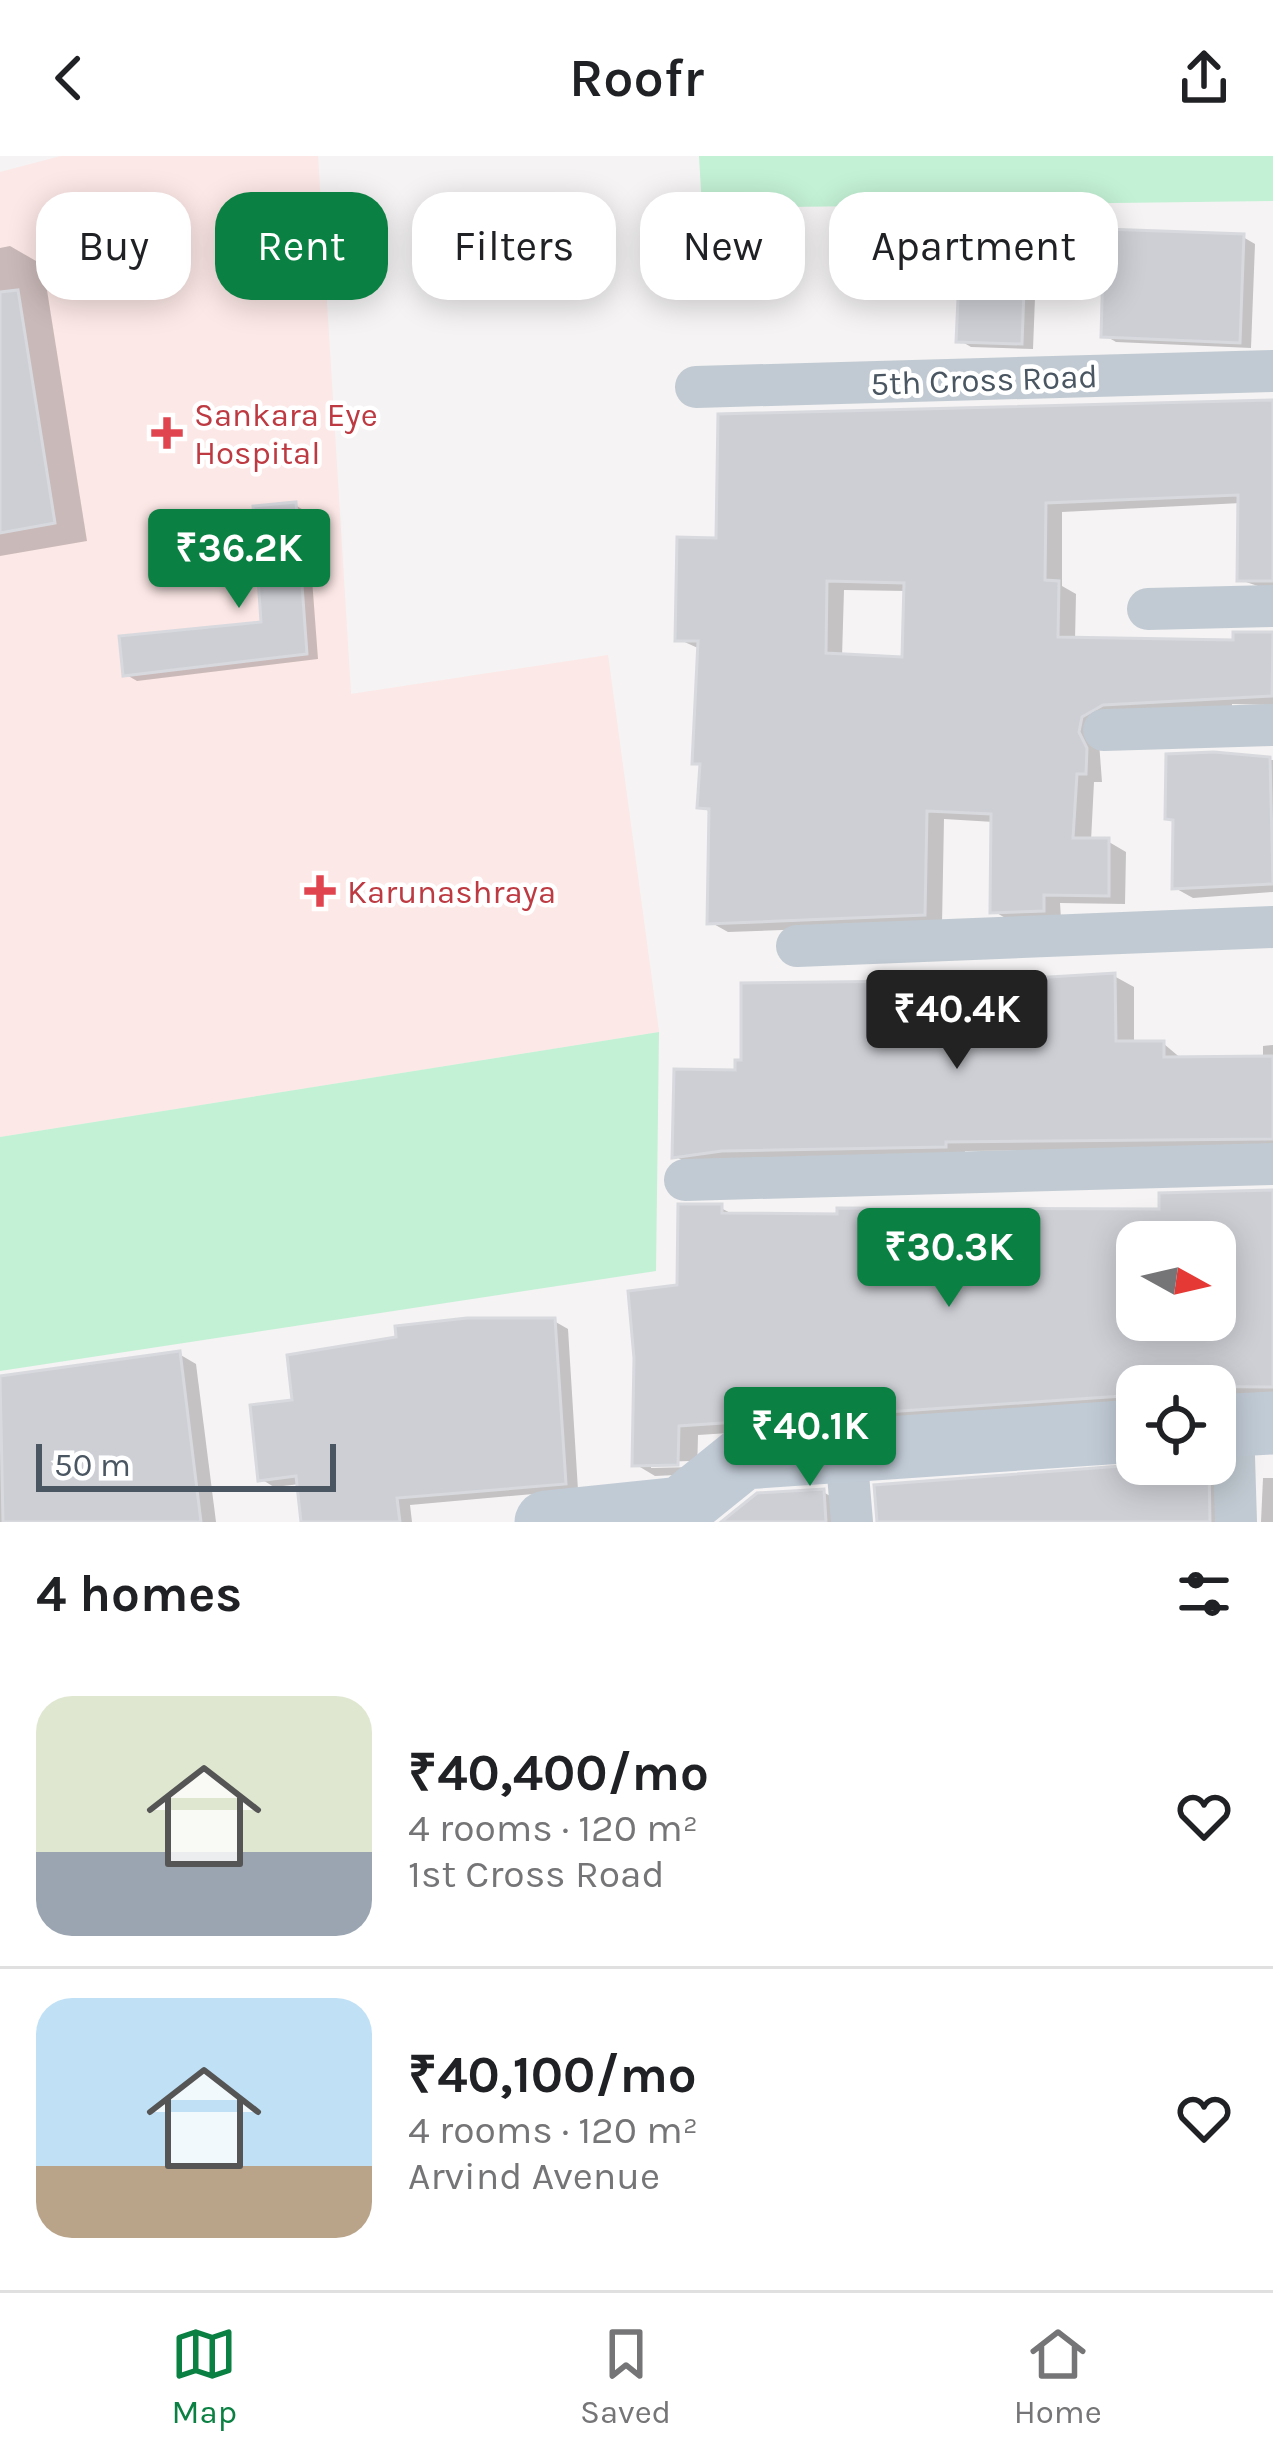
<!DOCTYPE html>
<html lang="en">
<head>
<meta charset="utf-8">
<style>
  body { margin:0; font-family:Karla,sans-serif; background:#f2f2f2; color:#202124; height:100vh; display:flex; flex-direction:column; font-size:45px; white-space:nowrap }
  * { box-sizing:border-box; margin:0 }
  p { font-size:39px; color:#757577 }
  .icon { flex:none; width:66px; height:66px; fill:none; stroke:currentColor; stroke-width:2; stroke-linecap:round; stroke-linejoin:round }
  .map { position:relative; height:1366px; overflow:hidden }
  .details { display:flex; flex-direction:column; background:#fff; flex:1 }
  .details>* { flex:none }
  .hud { position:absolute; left:36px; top:36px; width:1203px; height:108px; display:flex; gap:24px }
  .needle { width:78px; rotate:98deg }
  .buttons { position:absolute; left:1116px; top:1065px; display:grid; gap:24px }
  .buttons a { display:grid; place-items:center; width:120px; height:120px; border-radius:24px; background:#fff; box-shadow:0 6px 30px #0003; font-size:60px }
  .scale { position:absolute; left:36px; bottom:30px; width:300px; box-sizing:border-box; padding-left:12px; border:6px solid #4a5661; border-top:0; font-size:33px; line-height:42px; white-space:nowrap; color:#4a5661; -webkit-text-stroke:9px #fff; paint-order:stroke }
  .price { position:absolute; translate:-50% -102px; padding:0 27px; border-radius:12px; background:#0b8043; color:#fff; font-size:39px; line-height:78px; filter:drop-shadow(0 3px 6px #0008) }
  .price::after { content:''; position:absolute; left:50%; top:72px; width:36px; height:27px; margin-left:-18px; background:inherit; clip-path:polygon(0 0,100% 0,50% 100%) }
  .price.on { background:#222; color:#fff }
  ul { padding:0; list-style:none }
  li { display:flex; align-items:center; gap:36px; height:300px; padding:0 36px }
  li+li { border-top:3px solid #e0e0e0 }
  li span { display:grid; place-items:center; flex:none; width:336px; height:240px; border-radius:36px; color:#555 }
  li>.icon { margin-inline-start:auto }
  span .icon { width:144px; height:144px; fill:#fffc; stroke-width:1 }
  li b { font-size:51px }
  h2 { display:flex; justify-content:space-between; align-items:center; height:144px; padding:0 36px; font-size:51px }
  .tag { padding:0 42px; border-radius:36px; background:#fff; box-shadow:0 6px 30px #0003; font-size:42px; line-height:108px }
  .tag.on { background:#0b8043; color:#fff }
  header { display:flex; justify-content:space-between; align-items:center; height:156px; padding:0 36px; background:#fff; font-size:54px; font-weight:600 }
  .menu { display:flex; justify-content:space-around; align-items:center; height:168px; border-top:3px solid #e0e0e0; background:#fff; font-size:33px; color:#757577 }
  .menu a { display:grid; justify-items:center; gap:6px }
  .menu .on { color:#0b8043 }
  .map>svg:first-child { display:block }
</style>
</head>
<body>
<header><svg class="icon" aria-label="back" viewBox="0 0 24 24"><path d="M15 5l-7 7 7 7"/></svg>Roofr<svg class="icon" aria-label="share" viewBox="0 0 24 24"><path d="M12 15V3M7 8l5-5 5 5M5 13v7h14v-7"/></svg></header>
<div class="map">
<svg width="1273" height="1366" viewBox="0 0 1273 1366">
  <rect width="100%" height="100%" fill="#f5f3f3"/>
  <path fill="#fce8e6" d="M 61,0 L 318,0 L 351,538 L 608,499 L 659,876 L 0,981 L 0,16 Z"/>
  <g fill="#c3f1d5">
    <path d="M 699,0 L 1273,0 L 1273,45 L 702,52 Z"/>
    <path d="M 659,876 L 656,1115 L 0,1215 L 0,981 Z"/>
  </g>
  <g fill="#0003" fill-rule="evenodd">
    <path d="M 1243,81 L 1255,88 L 1251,192 L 1116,186 L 1104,179 Z"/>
    <path d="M 1025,83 L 1037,90 L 1033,193 L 971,191 L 959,184 Z"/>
    <path d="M 10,90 L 43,109 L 87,385 L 0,400 L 0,92 Z"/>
    <path d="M 1164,247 L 1273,247 L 1273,435 L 1240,424 L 1241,347 L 1062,356 L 1062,430 L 1076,438 L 1075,484 L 1236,487 L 1236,479 L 1273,475 L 1273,549 L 1232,548 L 1232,554 L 1098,573 L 1102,626 L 1094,626 L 1091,685 L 1109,686 L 1126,696 L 1125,748 L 1060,747 L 1061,763 L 1011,765 L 993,755 L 994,666 L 944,663 L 942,768 L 728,776 L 710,766 L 712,657 L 700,650 L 703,610 L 695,606 L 700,493 L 678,483 L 719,385 L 1007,252 ZM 844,434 L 907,435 L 905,504 L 842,501 Z"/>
    <path d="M 295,349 L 307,356 L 318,503 L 137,525 L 125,518 L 264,469 Z"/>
    <path d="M 1169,601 L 1273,604 L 1273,736 L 1193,742 L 1175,732 Z"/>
    <path d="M 1114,820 L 1134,831 L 1134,888 L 1164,888 L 1183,904 L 1263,903 L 1263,890 L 1273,889 L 1273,992 L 965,995 L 965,1001 L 695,1012 L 675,1000 L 738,917 L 999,827 Z"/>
    <path d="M 1273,1034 L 1273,1243 L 1215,1251 L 1215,1230 L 1137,1230 L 1137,1250 L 698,1279 L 697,1318 L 655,1320 L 635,1308 L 680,1132 L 721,1052 L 736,1060 L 1162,1056 L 1162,1039 ZM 1137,1086 L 1215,1086 L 1215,1164 L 1137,1164 ZM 692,1305 L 693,1311 L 651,1312 L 651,1306 Z"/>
    <path d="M 554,1165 L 568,1173 L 578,1334 L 410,1349 L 412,1366 L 304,1366 L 300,1328 L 274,1331 L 261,1323 L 295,1247 Z"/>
    <path d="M 179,1198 L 196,1208 L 216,1366 L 0,1366 L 0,1223 Z"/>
    <path d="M 1158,1308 L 1210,1308 L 1228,1319 L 1231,1366 L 878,1366 L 878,1332 Z"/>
    <path d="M 1263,1322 L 1273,1322 L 1273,1366 L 1261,1366 Z"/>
    <path d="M 823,1336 L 843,1347 L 846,1366 L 724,1366 L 758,1340 Z"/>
  </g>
  <g fill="#cdcfd5" stroke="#d7d9de" stroke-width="3" fill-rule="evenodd">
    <path d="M 1104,73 L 1244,78 L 1240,187 L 1101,181 Z"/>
    <path d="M 961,78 L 1026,80 L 1022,188 L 956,186 Z"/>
    <path d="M 18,134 L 55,367 L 0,377 L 0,136 Z"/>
    <path d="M 1273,244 L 1273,425 L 1237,425 L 1238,339 L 1046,347 L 1045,424 L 1059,425 L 1058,481 L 1233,484 L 1233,476 L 1273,476 L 1272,540 L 1103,549 L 1082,561 L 1079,576 L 1087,592 L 1086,618 L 1077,618 L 1073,682 L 1109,682 L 1109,740 L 1044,739 L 1044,755 L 990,757 L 991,658 L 927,655 L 925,759 L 707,768 L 709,653 L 697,652 L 700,608 L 692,608 L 698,485 L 675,485 L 677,381 L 716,382 L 718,258 ZM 827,425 L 904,427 L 902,501 L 826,497 Z"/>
    <path d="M 296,346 L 307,498 L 123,520 L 119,480 L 261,466 L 253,350 Z"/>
    <path d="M 1214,596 L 1270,601 L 1273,728 L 1172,733 L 1173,664 L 1165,663 L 1166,598 Z"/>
    <path d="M 1115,817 L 1116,885 L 1164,885 L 1164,901 L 1273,900 L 1273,983 L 946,986 L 946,991 L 722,995 L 672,1002 L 674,913 L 735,914 L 735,904 L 741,904 L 741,827 L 999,824 Z"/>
    <path d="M 1273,1034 L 1273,1231 L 1137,1230 L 1137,1239 L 679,1270 L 678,1309 L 632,1310 L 634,1202 L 628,1135 L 677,1129 L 678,1048 L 722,1048 L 722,1057 L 837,1058 L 837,1052 L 1159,1053 L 1159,1037 ZM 1125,1086 L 1215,1086 L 1215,1164 L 1124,1163 Z"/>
    <path d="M 467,1162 L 555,1162 L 566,1328 L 397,1342 L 400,1366 L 301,1366 L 296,1320 L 258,1325 L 250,1249 L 292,1244 L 287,1199 L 396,1181 L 395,1170 Z"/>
    <path d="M 180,1195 L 201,1366 L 3,1366 L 0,1220 Z"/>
    <path d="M 1148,1308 L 1209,1308 L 1210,1366 L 877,1366 L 874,1329 Z"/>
    <path d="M 824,1333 L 826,1366 L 721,1366 L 757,1337 Z"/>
  </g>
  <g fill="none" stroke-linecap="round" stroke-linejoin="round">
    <g stroke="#c1cad2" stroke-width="42">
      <path d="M 696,231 L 1273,215"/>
      <path d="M 1148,453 L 1273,450"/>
      <path d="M 1104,574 L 1273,569"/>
      <path d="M 797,790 L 1273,771"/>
      <path d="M 685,1024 L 1273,1008"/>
      <path d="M 1233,1269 L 1236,1366"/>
      <path d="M 846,1295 L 852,1366"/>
    </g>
    <g stroke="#c1cbd6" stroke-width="63">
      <path d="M 1215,1270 L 1273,1267"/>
      <path d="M 546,1366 L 681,1352 L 743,1302 L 1137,1275"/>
    </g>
  </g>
  <g fill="#e0444e" stroke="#fff" stroke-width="4.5">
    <path d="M161 259h12v12h12v12h-12v12h-12v-12h-12v-12h12z"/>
    <path d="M314 717h12v12h12v12h-12v12h-12v-12h-12v-12h12z"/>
  </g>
  <g text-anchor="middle" stroke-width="9" stroke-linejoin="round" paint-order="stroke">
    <g font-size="33" fill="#4a5661" stroke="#fff">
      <text transform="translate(984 223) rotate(-2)" y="12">5th Cross Road</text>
    </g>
    <g font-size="33" fill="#be3a42" stroke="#fff" text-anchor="start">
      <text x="194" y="270">Sankara Eye<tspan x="194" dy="38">Hospital</tspan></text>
      <text x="347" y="747">Karunashraya</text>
    </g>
  </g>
</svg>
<div class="buttons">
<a><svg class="needle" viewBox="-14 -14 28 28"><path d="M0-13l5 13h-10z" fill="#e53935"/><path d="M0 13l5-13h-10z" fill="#757577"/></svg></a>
<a><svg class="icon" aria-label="locate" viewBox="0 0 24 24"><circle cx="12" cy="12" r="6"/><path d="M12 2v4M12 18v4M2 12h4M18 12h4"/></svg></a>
</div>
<div class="scale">50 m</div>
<b class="price" style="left:239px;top:455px">₹36.2K</b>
<b class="price on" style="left:957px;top:916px">₹40.4K</b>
<b class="price" style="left:949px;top:1154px">₹30.3K</b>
<b class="price" style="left:810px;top:1333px">₹40.1K</b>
<div class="hud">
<a class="tag">Buy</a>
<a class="tag on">Rent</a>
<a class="tag">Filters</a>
<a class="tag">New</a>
<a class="tag">Apartment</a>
</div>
</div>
<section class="details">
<h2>4 homes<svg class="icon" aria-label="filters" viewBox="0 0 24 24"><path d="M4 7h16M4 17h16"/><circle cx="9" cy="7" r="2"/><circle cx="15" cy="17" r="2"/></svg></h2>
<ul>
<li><span style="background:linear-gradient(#dfe7d0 65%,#9aa5b1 0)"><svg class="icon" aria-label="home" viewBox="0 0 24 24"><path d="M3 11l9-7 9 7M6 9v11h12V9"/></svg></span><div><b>₹40,400/mo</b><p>4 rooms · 120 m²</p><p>1st Cross Road</p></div><svg class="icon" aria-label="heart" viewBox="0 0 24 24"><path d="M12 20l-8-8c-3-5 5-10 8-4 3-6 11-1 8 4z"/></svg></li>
<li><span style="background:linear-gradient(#bfe0f5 70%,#b9a48a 0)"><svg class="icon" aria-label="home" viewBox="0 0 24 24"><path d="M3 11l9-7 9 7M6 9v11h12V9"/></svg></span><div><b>₹40,100/mo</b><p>4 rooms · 120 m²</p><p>Arvind Avenue</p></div><svg class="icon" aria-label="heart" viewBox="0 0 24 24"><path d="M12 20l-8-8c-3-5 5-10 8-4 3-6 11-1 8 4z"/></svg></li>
</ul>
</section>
<nav class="menu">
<a class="on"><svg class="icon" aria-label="map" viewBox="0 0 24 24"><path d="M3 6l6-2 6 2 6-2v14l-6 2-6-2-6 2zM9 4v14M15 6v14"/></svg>Map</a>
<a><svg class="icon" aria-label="saved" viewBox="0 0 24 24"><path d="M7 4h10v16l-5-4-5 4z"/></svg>Saved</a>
<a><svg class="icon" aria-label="home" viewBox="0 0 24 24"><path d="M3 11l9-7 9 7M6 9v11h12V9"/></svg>Home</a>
</nav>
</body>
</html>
